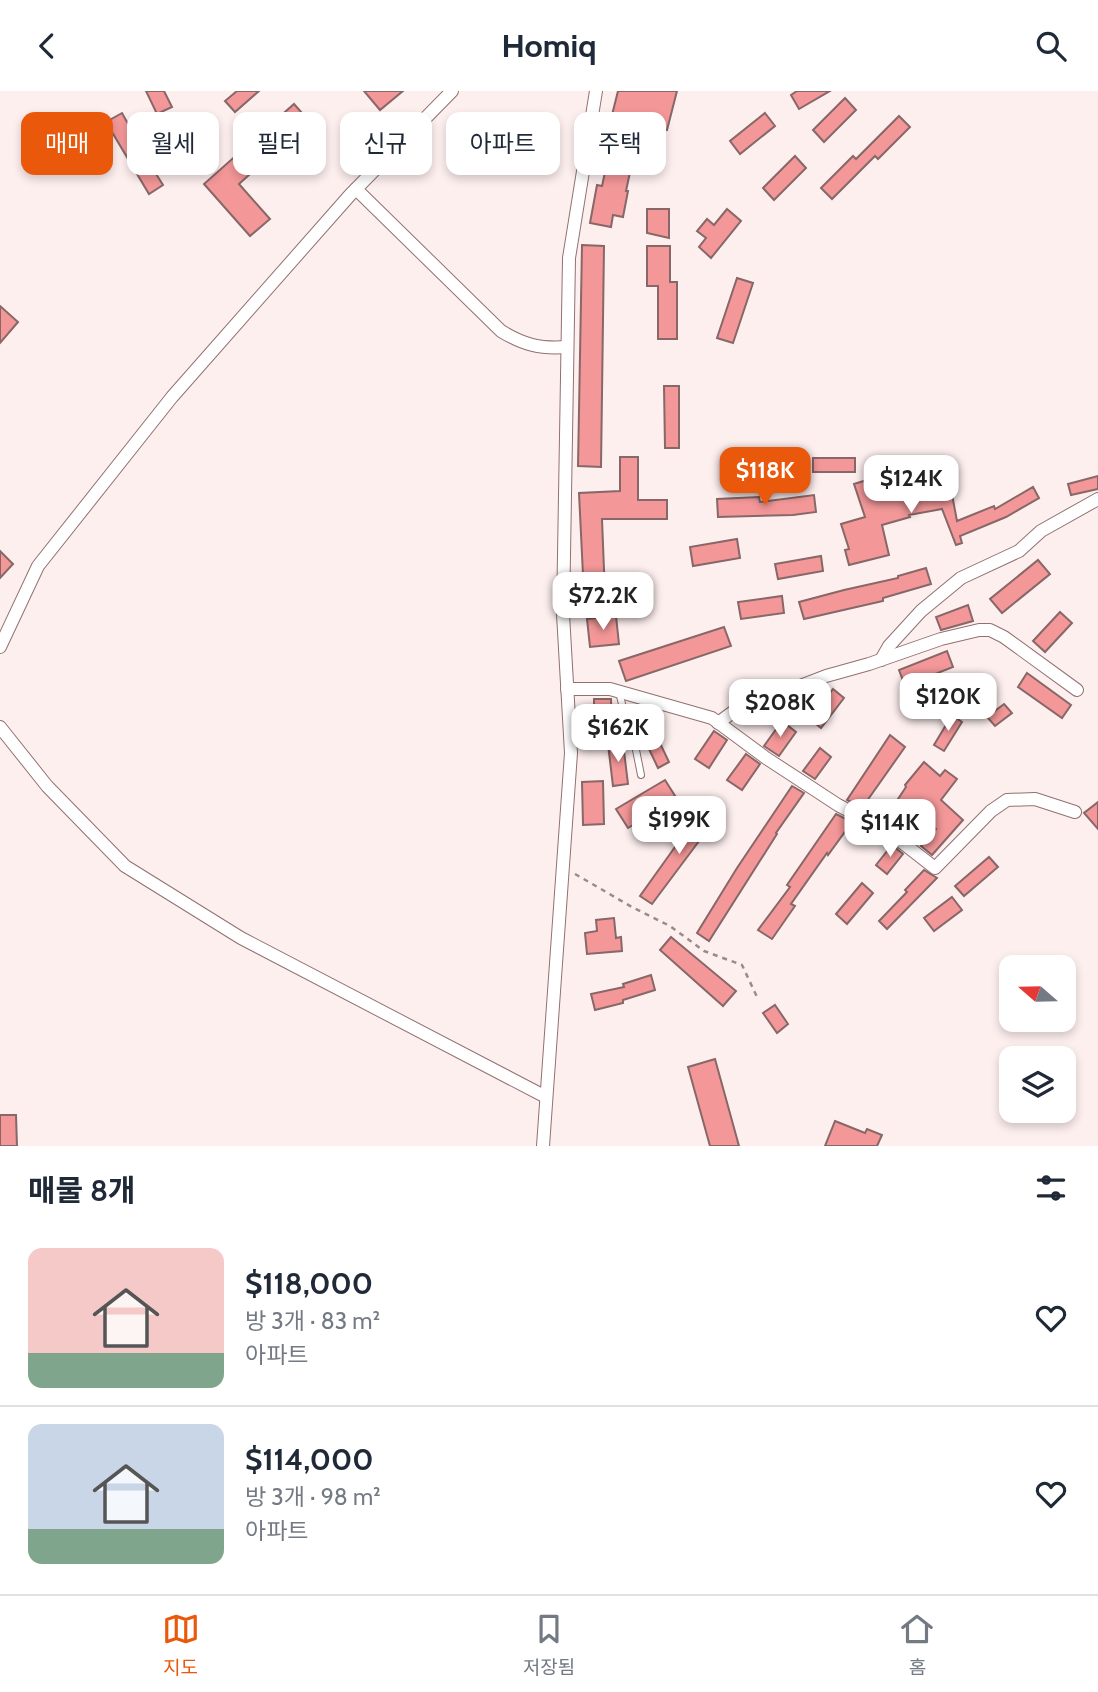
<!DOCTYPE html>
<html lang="ko">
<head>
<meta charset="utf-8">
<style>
  body { margin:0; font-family:Cabin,"Noto Sans KR",sans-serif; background:#f2f2f3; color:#1f2937; height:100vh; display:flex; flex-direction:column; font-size:26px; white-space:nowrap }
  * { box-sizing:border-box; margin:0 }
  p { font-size:23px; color:#747a83 }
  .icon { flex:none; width:38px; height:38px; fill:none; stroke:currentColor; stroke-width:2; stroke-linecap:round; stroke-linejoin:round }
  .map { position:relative; height:1055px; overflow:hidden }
  .drawer { display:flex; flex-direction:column; background:#fff; flex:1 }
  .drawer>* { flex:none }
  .hud { position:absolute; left:21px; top:21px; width:700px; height:63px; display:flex; gap:14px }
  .needle { width:46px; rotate:290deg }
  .fabs { position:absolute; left:999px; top:864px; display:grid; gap:14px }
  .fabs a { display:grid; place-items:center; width:77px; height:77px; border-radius:14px; background:#fff; box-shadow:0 4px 10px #0003; font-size:35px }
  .price { position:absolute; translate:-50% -60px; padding:0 16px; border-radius:14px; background:#fff; color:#222; font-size:23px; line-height:46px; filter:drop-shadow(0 2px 4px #0008) }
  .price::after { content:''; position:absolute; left:50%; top:42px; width:21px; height:16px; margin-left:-10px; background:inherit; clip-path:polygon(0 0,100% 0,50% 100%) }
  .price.on { background:#ea580c; color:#fff }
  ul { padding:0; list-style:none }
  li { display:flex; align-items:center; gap:21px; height:175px; padding:0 28px }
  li+li { border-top:2px solid #e0e1e3 }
  li span { display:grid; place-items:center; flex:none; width:196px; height:140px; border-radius:14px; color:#555 }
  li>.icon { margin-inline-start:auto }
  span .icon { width:84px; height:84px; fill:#fffc; stroke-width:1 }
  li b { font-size:30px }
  h2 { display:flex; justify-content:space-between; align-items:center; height:84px; padding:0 28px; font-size:30px }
  .tag { padding:0 24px; border-radius:14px; background:#fff; box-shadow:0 4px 10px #0003; font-size:24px; line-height:63px }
  .tag.on { background:#ea580c; color:#fff }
  header { display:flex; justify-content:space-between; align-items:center; height:91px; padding:0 28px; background:#fff; font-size:32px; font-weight:700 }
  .dock { display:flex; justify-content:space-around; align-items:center; height:98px; border-top:2px solid #e0e1e3; background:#fff; font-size:19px; color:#747a83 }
  .dock a { display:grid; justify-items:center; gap:4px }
  .dock .on { color:#ea580c }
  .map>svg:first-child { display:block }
</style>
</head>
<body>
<header><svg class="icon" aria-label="back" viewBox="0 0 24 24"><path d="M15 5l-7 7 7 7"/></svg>Homiq<svg class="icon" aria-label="search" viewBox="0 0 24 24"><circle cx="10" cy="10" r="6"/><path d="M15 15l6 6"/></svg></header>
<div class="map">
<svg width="1098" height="1055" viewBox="0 0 1098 1055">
  <rect width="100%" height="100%" fill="#feefef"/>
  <g fill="#f39798" stroke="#876767" stroke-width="2">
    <path d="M 146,0 L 164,0 L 172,16 L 157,23 Z"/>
    <path d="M 237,0 L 259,0 L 235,21 L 225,10 Z"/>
    <path d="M 364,0 L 403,0 L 380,19 Z"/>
    <path d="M 618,0 L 677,0 L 667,39 L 649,34 L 648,39 L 639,39 L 626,100 L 628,100 L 623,126 L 613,124 L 611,136 L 590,132 L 597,94 L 602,95 L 617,26 L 612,24 Z"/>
    <path d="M 797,0 L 830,0 L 799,18 L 791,4 Z"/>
    <path d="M 845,7 L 856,19 L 824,51 L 813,39 Z"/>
    <path d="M 294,13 L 309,30 L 239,93 L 270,128 L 250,145 L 204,93 Z"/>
    <path d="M 122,22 L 142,58 L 141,59 L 163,94 L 149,103 L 106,31 Z"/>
    <path d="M 765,22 L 775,35 L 740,63 L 730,50 Z"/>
    <path d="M 899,25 L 910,36 L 878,68 L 875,65 L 832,108 L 821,97 L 853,65 L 856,68 Z"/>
    <path d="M 795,65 L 806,77 L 774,109 L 763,97 Z"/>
    <path d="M 647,118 L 669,118 L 669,147 L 647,142 Z"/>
    <path d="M 727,118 L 741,130 L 711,167 L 699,156 L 706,147 L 697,140 L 707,128 L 714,134 Z"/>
    <path d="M 582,154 L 604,155 L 601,376 L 578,375 Z"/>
    <path d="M 647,155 L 670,155 L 670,191 L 677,191 L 677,248 L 658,248 L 658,195 L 647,195 Z"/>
    <path d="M 737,187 L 753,192 L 733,252 L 717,247 Z"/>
    <path d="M 0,215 L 18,231 L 0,252 Z"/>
    <path d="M 664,295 L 679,295 L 679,357 L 665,357 Z"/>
    <path d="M 620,366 L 638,366 L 638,409 L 667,409 L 667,428 L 602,428 L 605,504 L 584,505 L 579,402 L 620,400 Z"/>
    <rect x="813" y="367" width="42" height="14"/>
    <path d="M 893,381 L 901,408 L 951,398 L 957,430 L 994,415 L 995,418 L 1033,396 L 1039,407 L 1006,426 L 960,445 L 962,452 L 956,454 L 942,418 L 909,424 L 910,426 L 882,434 L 889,464 L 849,474 L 845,459 L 849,458 L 841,433 L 865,426 L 854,393 Z"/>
    <path d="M 1098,385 L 1098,398 L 1071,404 L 1068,393 Z"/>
    <path d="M 814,404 L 816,421 L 793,424 L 718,426 L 717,408 L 759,406 L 760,411 Z"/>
    <path d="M 737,448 L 740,467 L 693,475 L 690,456 Z"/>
    <path d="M 0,460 L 13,473 L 0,487 Z"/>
    <path d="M 821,465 L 823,480 L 778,488 L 775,473 Z"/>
    <path d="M 1038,469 L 1050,483 L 1002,522 L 990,508 Z"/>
    <path d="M 926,477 L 931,493 L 883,507 L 883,510 L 804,528 L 799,511 L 844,499 L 898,487 L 898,485 Z"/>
    <path d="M 782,505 L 784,522 L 741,528 L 738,511 Z"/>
    <path d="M 968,514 L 973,530 L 941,539 L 936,526 Z"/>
    <path d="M 1060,521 L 1072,532 L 1045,561 L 1033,550 Z"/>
    <path d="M 616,525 L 619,553 L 590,556 L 587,528 Z"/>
    <path d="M 724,536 L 731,555 L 626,590 L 619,570 Z"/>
    <path d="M 947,560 L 953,576 L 905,595 L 899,579 Z"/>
    <path d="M 1027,582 L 1071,614 L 1062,627 L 1018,596 Z"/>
    <path d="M 833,598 L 844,607 L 821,637 L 810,628 Z"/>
    <path d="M 594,608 L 611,608 L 612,648 L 594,648 Z"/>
    <path d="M 1004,613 L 1012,622 L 995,635 L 987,626 Z"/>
    <path d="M 952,624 L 962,631 L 944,660 L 934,654 Z"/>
    <path d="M 649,629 L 669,671 L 658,677 L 638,635 Z"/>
    <path d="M 782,630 L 796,641 L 779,665 L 764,655 Z"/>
    <path d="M 714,640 L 727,649 L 709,677 L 695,668 Z"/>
    <path d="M 890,644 L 905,656 L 862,717 L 847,709 Z"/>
    <path d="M 623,652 L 628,693 L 613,695 L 608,653 Z"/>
    <path d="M 820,657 L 831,666 L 815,688 L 803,680 Z"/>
    <path d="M 746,663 L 760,673 L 742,699 L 727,689 Z"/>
    <path d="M 924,671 L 940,685 L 945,679 L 957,688 L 941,709 L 963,729 L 932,764 L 921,755 L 936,738 L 908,716 L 895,735 L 884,729 L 906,696 L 905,694 Z"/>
    <path d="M 665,689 L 677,708 L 628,737 L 616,718 Z"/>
    <path d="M 603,690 L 604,733 L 583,734 L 582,691 Z"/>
    <path d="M 792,695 L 804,702 L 776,742 L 777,743 L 709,850 L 697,842 L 737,777 Z"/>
    <path d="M 1098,711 L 1098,738 L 1084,722 Z"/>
    <path d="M 709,714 L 720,722 L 652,813 L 640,805 L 670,763 L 677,753 L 680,755 Z"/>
    <path d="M 836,723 L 852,731 L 828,764 L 827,762 L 791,813 L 795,815 L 772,848 L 758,839 L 790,796 L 787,794 Z"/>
    <path d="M 892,754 L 903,763 L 887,783 L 876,774 Z"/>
    <path d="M 989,766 L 998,776 L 964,805 L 955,795 Z"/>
    <path d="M 924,779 L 937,787 L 887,838 L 879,830 L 907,801 L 905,799 Z"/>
    <path d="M 862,792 L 873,802 L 847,833 L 836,823 Z"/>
    <path d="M 952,806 L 962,819 L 934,840 L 924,827 Z"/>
    <path d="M 614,827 L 616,847 L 621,846 L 622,860 L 587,863 L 585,842 L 597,840 L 596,829 Z"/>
    <path d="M 671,846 L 736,900 L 723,915 L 660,859 Z"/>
    <path d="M 651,884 L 655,899 L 623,909 L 623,912 L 595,919 L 591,903 L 624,896 L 623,893 Z"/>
    <path d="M 775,914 L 788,933 L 777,942 L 763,922 Z"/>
    <path d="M 715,968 L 739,1055 L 710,1055 L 688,976 Z"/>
    <path d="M 0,1024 L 16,1024 L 17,1055 L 0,1055 Z"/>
    <path d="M 835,1030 L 865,1042 L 867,1038 L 882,1044 L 877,1055 L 825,1055 Z"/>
  </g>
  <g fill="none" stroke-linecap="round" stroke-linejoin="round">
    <g stroke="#917171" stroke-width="8">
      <path id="lane" d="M 619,601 L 623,617 L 632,639 L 641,684"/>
    </g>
    <g stroke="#917171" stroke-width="14">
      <g id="street">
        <path d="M 356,98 L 501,240 C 524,254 540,258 567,256"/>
        <path d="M 0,556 L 38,475 L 172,306 L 350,104 L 452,0"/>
        <path d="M 881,569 L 889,555 L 921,520 L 961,487 L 1019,460 L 1041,440 L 1098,408"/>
        <path d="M 567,598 L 610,598 L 712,627 L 766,667 L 838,714 L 890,742 L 935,777 L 991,720 L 1007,709 L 1035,708 L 1075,721"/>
        <path d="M 718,632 L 733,621 L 826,585 L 869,573 L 941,548 L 979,539 L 990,539 L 1004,546 L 1077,599"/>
        <path d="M 0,636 L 47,695 L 125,775 L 241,847 L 546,1006"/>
        <path d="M 543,1055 L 571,662 L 563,523 L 569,167 L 596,0"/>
      </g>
    </g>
    <path stroke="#9a8b8b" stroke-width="2.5" stroke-dasharray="5 5" stroke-linecap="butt" d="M 575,783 L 632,816 L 670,835 L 704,860 L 742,874 L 758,908"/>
    <use href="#lane" stroke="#fff" stroke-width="6"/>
    <use href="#street" stroke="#fff" stroke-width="12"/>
  </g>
</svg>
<div class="fabs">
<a><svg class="needle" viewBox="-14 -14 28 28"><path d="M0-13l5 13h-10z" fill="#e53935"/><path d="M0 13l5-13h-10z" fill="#747a83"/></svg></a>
<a><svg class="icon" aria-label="layers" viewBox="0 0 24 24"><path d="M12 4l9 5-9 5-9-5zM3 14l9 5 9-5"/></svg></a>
</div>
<b class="price on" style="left:765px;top:416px">$118K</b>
<b class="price" style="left:911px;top:424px">$124K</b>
<b class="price" style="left:603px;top:541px">$72.2K</b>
<b class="price" style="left:948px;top:642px">$120K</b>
<b class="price" style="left:780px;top:648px">$208K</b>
<b class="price" style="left:618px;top:673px">$162K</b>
<b class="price" style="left:679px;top:765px">$199K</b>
<b class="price" style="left:890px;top:768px">$114K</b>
<div class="hud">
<a class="tag on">매매</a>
<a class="tag">월세</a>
<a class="tag">필터</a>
<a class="tag">신규</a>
<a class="tag">아파트</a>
<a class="tag">주택</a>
</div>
</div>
<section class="drawer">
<h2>매물 8개<svg class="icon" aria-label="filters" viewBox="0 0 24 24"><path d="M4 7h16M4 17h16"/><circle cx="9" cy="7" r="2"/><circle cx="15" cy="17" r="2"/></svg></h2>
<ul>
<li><span style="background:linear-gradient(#f6c9c9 75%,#7fa58c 0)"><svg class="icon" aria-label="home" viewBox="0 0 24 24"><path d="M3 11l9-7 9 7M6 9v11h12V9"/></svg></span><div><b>$118,000</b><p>방 3개 · 83 m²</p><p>아파트</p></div><svg class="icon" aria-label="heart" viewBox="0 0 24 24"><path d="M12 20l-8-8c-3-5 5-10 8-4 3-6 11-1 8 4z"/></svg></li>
<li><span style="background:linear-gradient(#c9d6e8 75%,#7fa58c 0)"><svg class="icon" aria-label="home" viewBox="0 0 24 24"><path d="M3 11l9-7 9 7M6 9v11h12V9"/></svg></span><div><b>$114,000</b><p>방 3개 · 98 m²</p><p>아파트</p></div><svg class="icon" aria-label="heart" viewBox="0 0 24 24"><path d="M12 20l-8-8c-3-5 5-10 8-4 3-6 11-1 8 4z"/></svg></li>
</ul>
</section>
<nav class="dock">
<a class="on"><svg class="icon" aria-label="map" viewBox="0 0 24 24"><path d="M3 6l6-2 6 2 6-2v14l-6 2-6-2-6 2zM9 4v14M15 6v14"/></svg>지도</a>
<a><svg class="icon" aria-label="saved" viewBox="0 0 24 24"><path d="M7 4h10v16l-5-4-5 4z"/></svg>저장됨</a>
<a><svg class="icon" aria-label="home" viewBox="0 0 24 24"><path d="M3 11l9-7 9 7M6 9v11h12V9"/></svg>홈</a>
</nav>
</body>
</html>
